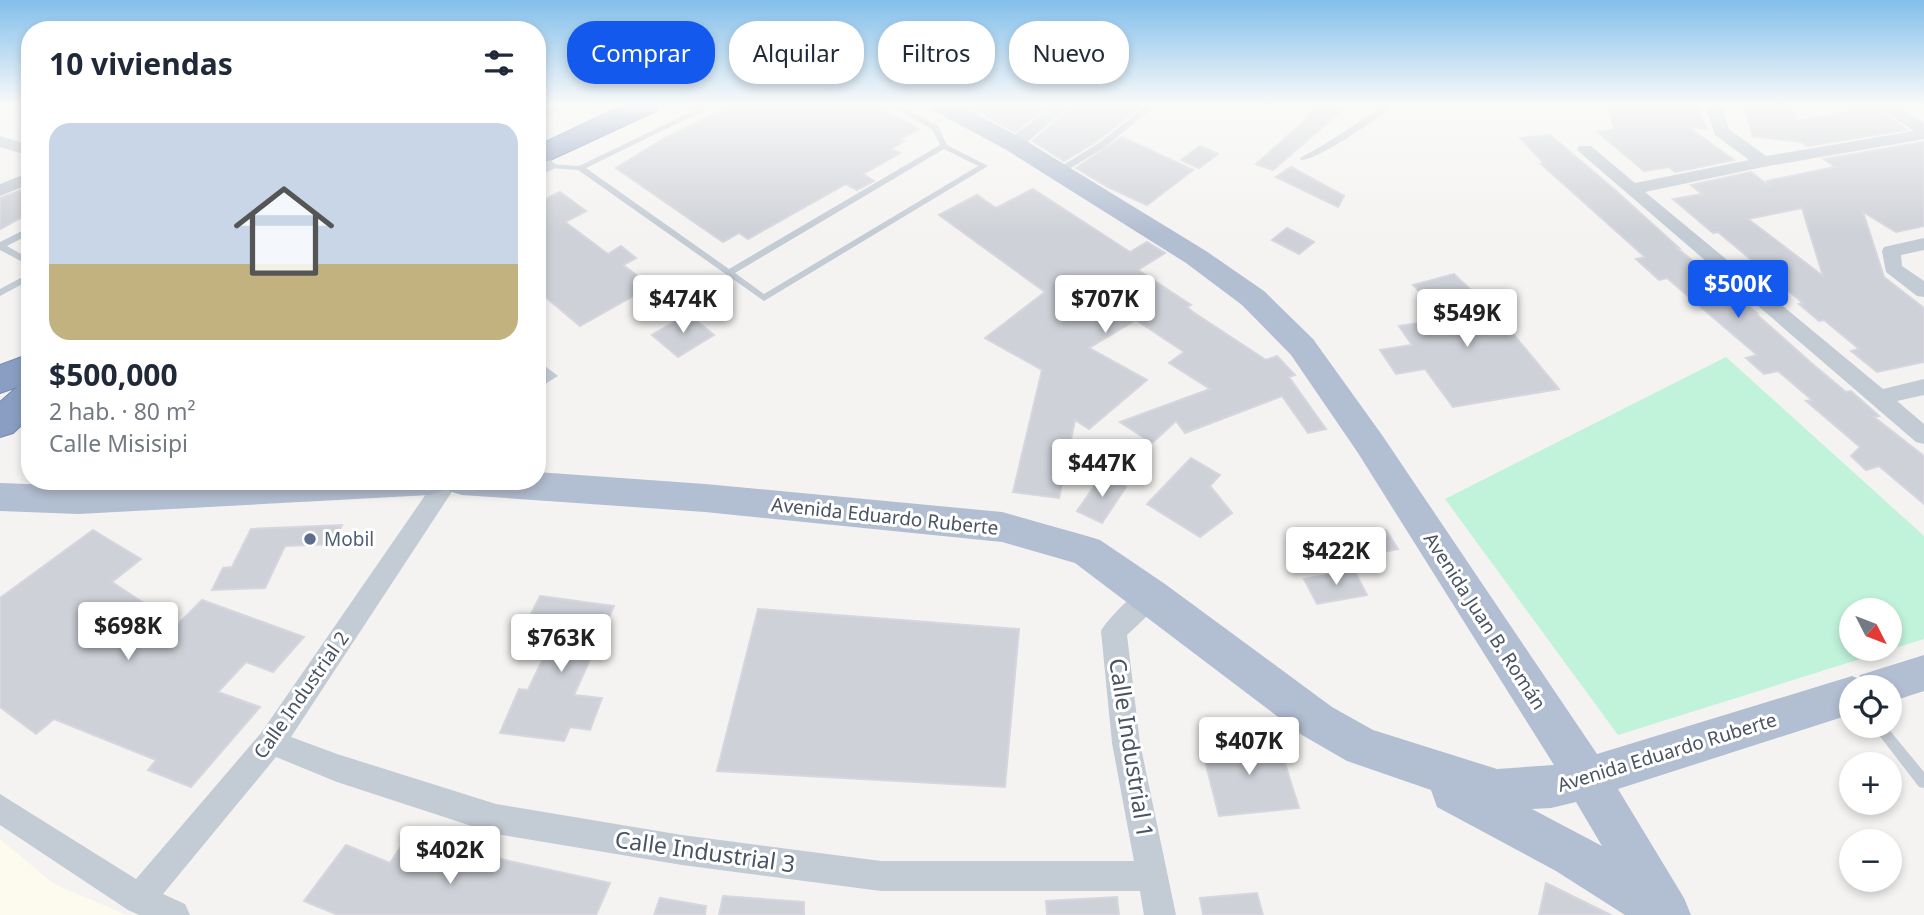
<!DOCTYPE html>
<html lang="es">
<head>
<meta charset="utf-8">
<style>
  body { margin:0; font-family:"Noto Sans",sans-serif; background:#f6f6f7; color:#1f2937; height:100vh; display:flex; flex-direction:column; font-size:26px; white-space:nowrap }
  * { box-sizing:border-box; margin:0 }
  p { font-size:23px; color:#747a83 }
  .icon { flex:none; width:38px; height:38px; fill:none; stroke:currentColor; stroke-width:2; stroke-linecap:round; stroke-linejoin:round }
  .map { position:relative; flex:1; overflow:hidden }
  .details { position:absolute; left:21px; top:21px; width:525px; height:469px; display:flex; flex-direction:column; background:#fff; border-radius:28px; box-shadow:0 4px 10px #0003 }
  .details>* { flex:none }
  .banner { position:absolute; left:567px; top:21px; width:665px; height:63px; display:flex; gap:14px }
  .needle { width:46px; rotate:132deg }
  .tools { position:absolute; left:1839px; top:598px; display:grid; gap:14px }
  .tools a { display:grid; place-items:center; width:63px; height:63px; border-radius:50%; background:#fff; box-shadow:0 4px 10px #0003; font-size:35px }
  .price { position:absolute; translate:-50% -60px; padding:0 16px; border-radius:7px; background:#fff; color:#222; font-size:23px; line-height:46px; filter:drop-shadow(0 2px 4px #0008) }
  .price::after { content:''; position:absolute; left:50%; top:42px; width:21px; height:16px; margin-left:-10px; background:inherit; clip-path:polygon(0 0,100% 0,50% 100%) }
  .price.current { background:#1459ed; color:#fff }
  ul { padding:0; list-style:none }
  li { display:grid; align-content:center; gap:14px; height:371px; padding:0 28px }
  li+li { border-top:2px solid #e0e1e3 }
  li span { display:grid; place-items:center; height:217px; border-radius:21px; color:#555 }
  li>.icon { margin-inline-start:auto }
  span .icon { width:126px; height:126px; fill:#fffc; stroke-width:1 }
  li b { font-size:30px }
  h2 { display:flex; justify-content:space-between; align-items:center; height:84px; padding:0 28px; font-size:30px }
  .chip { padding:0 24px; border-radius:28px; background:#fff; box-shadow:0 4px 10px #0003; font-size:24px; line-height:63px }
  .chip.current { background:#1459ed; color:#fff }
  .map>svg:first-child { display:block }
</style>
</head>
<body>
<div class="map">
<svg width="1924" height="915" viewBox="0 0 1924 915">
  <rect width="100%" height="100%" fill="#f4f3f2"/>
  <path fill="#fdfbee" d="M 0,839 L 54,884 L 126,915 L 0,915 Z"/>
  <path fill="#c1f2da" fill-rule="evenodd" d="M 1726,357 L 1924,536 L 1924,639 L 1618,735 L 1445,499 ZM 1852,611 L 1890,611 L 1890,649 L 1852,649 Z"/>
  <g fill="#ced1d7" stroke="#d6d7de" stroke-width="2" fill-rule="evenodd">
    <path d="M 732,105 L 874,105 L 919,129 L 900,139 L 904,141 L 891,149 L 900,153 L 863,174 L 874,181 L 857,190 L 846,184 L 748,239 L 739,233 L 723,242 L 616,168 L 665,138 Z"/>
    <path d="M 966,105 L 1048,105 L 1015,132 Z"/>
    <path d="M 1074,105 L 1142,105 L 1097,141 L 1064,161 L 1033,141 Z"/>
    <path d="M 1317,105 L 1348,105 L 1273,170 L 1256,164 L 1302,123 Z"/>
    <path d="M 1608,105 L 1696,105 L 1707,129 L 1688,127 L 1734,160 L 1675,172 L 1669,167 L 1644,171 L 1598,132 L 1614,129 Z"/>
    <path d="M 1743,105 L 1790,105 L 1797,121 L 1851,111 L 1843,105 L 1872,105 L 1907,130 L 1807,146 L 1801,142 L 1753,136 Z"/>
    <path d="M 1550,135 L 1615,190 L 1679,248 L 1677,248 L 1757,313 L 1755,313 L 1816,367 L 1846,392 L 1851,391 L 1879,416 L 1874,417 L 1924,456 L 1924,504 L 1879,466 L 1866,470 L 1851,456 L 1860,447 L 1806,401 L 1812,400 L 1778,371 L 1764,374 L 1746,358 L 1757,355 L 1667,278 L 1659,280 L 1636,259 L 1645,257 L 1541,164 L 1544,163 L 1520,138 Z"/>
    <path d="M 1122,137 L 1193,170 L 1147,205 L 1108,187 L 1076,168 Z"/>
    <path d="M 1924,142 L 1924,226 L 1896,232 L 1863,212 L 1884,277 L 1924,308 L 1924,362 L 1877,372 L 1851,351 L 1859,349 L 1824,320 L 1819,321 L 1799,304 L 1803,303 L 1748,257 L 1718,232 L 1713,233 L 1673,199 L 1702,194 L 1691,185 L 1751,172 L 1768,185 L 1767,181 L 1835,167 L 1824,159 ZM 1802,208 L 1823,276 L 1748,219 Z"/>
    <path d="M 1200,146 L 1218,154 L 1199,168 L 1181,160 Z"/>
    <path d="M 1291,167 L 1344,196 L 1338,207 L 1276,177 Z"/>
    <path d="M 30,187 L 30,213 L 0,229 L 0,198 Z"/>
    <path d="M 1033,189 L 1130,252 L 1147,242 L 1165,253 L 1138,270 L 1191,305 L 1187,307 L 1193,312 L 1266,360 L 1277,356 L 1295,375 L 1289,377 L 1326,429 L 1308,433 L 1282,396 L 1185,433 L 1176,421 L 1152,443 L 1120,422 L 1210,389 L 1169,363 L 1184,352 L 1136,320 L 1089,348 L 1147,380 L 1089,429 L 1075,420 L 1059,498 L 1013,492 L 1042,370 L 985,338 L 1045,292 L 939,215 L 977,195 L 996,208 Z"/>
    <path d="M 560,192 L 586,211 L 565,222 L 608,254 L 621,246 L 636,258 L 623,265 L 651,286 L 580,326 L 537,290 L 537,203 Z"/>
    <path d="M 1287,228 L 1314,242 L 1299,254 L 1272,240 Z"/>
    <path d="M 1454,274 L 1498,316 L 1559,389 L 1453,407 L 1425,369 L 1396,374 L 1380,350 L 1412,345 L 1399,326 L 1447,319 L 1413,285 Z"/>
    <path d="M 688,314 L 714,335 L 678,357 L 652,335 Z"/>
    <path d="M 1191,458 L 1220,475 L 1210,486 L 1232,513 L 1200,537 L 1147,504 Z"/>
    <path d="M 1102,475 L 1126,487 L 1102,523 L 1077,511 Z"/>
    <path d="M 342,525 L 333,544 L 285,546 L 265,588 L 212,590 L 223,568 L 232,567 L 251,529 Z"/>
    <path d="M 93,530 L 141,559 L 112,582 L 177,625 L 202,600 L 304,637 L 273,672 L 246,662 L 218,692 L 260,707 L 191,787 L 148,770 L 156,760 L 54,719 L 36,734 L 0,707 L 0,598 Z"/>
    <path d="M 1386,530 L 1398,549 L 1349,559 L 1338,540 Z"/>
    <path d="M 1354,570 L 1367,595 L 1317,604 L 1304,579 Z"/>
    <path d="M 540,596 L 614,606 L 574,695 L 602,698 L 590,730 L 570,727 L 564,741 L 500,733 L 519,689 L 528,690 L 562,619 L 531,614 Z"/>
    <path d="M 758,609 L 1019,629 L 1005,787 L 717,771 Z"/>
    <path d="M 1277,738 L 1299,808 L 1219,816 L 1201,745 Z"/>
    <path d="M 406,839 L 457,854 L 459,850 L 610,883 L 596,915 L 338,915 L 304,901 L 346,845 L 390,863 Z"/>
    <path d="M 1546,883 L 1611,915 L 1539,915 Z"/>
    <path d="M 1257,893 L 1263,915 L 1203,915 L 1200,898 Z"/>
    <path d="M 723,896 L 804,902 L 804,915 L 719,915 Z"/>
    <path d="M 1117,897 L 1119,915 L 1047,915 L 1046,901 Z"/>
    <path d="M 660,898 L 706,906 L 705,915 L 654,915 Z"/>
  </g>
  <g fill="none" stroke-linecap="round" stroke-linejoin="round">
    <g stroke="#7489ae" stroke-width="2">
      <g id="highway">
        <path d="M 624,105 L 659,105 L 656,111 L 537,166 L 537,146 Z"/>
        <path d="M 30,354 L 30,381 L 18,386 L 30,383 L 30,417 L 13,433 L 0,437 L 0,402 L 17,387 L 0,393 L 0,365 Z"/>
      </g>
    </g>
    <g fill="#c3cbd4" fill-rule="evenodd">
      <path d="M 705,105 L 715,105 L 586,168 L 729,269 L 940,145 L 932,129 L 889,105 L 899,105 L 938,126 L 947,145 L 988,166 L 764,301 L 578,170 L 550,168 L 546,166 L 550,164 L 579,166 ZM 944,149 L 978,166 L 764,294 L 735,273 Z"/>
      <path d="M 1147,105 L 1156,105 L 1105,147 L 1061,174 L 1055,174 L 1055,170 L 1099,143 Z"/>
      <path d="M 1385,105 L 1394,105 C 1378,118 1319,160 1301,160 L 1300,158 L 1325,144 Z"/>
      <path d="M 30,227 L 30,234 L 7,246 L 30,259 L 30,266 L 0,250 L 0,242 Z"/>
      <path d="M 30,273 L 30,280 L 0,296 L 0,289 Z"/>
      <path d="M 537,360 L 558,376 L 537,389 L 537,381 L 546,376 L 537,368 Z"/>
      <path d="M 1872,726 L 1886,726 L 1924,772 L 1924,788 L 1919,787 Z"/>
    </g>
    <g fill="#c3cbd4" fill-rule="evenodd">
      <path d="M 547,105 L 569,105 L 537,121 L 537,110 Z"/>
      <path d="M 1053,105 L 1071,105 L 1020,148 L 1008,148 L 1006,144 L 1008,140 Z"/>
      <path d="M 1705,105 L 1721,105 L 1729,129 L 1766,156 L 1914,131 L 1875,105 L 1895,105 L 1924,123 L 1924,139 L 1763,167 L 1645,192 L 1883,389 L 1924,379 L 1924,395 L 1897,401 L 1924,424 L 1924,444 L 1916,442 L 1577,150 L 1579,146 L 1591,146 L 1635,183 L 1749,160 L 1715,135 Z"/>
      <path d="M 0,136 L 30,145 L 30,156 L 0,147 Z"/>
      <path d="M 537,152 L 559,166 L 537,177 Z"/>
      <path d="M 30,172 L 30,184 L 0,196 L 0,184 Z"/>
      <path d="M 1924,238 L 1924,250 L 1901,255 L 1902,266 L 1924,281 L 1924,297 L 1917,296 L 1886,272 L 1882,251 L 1884,247 Z"/>
      <path d="M 435,481 L 459,481 L 291,737 L 337,754 L 496,804 L 682,835 L 881,861 L 1134,861 L 1112,743 L 1101,631 C 1106,621 1137,588 1149,586 C 1153,585 1155,587 1160,588 L 1164,596 L 1160,604 L 1127,635 L 1140,743 L 1176,915 L 1144,915 L 1140,891 L 881,891 L 682,865 L 496,834 L 337,782 L 276,757 L 163,894 L 185,904 L 190,915 L 139,915 L 128,910 L 0,825 L 0,794 L 136,879 L 261,733 Z"/>
    </g>
    <path fill="#b2bed1" fill-rule="evenodd" d="M 929,105 L 960,105 L 1023,139 L 1206,251 L 1264,291 L 1313,339 L 1382,435 L 1597,754 L 1852,676 L 1859,679 L 1860,675 L 1924,655 L 1924,691 L 1890,702 L 1890,688 L 1852,688 L 1852,714 L 1618,789 L 1684,898 L 1691,915 L 1625,915 L 1556,871 L 1437,807 L 1431,790 L 1347,761 L 1302,735 L 1075,563 L 1002,542 L 705,512 L 462,495 L 449,491 L 446,484 L 443,491 L 430,495 L 79,514 L 0,511 L 0,483 L 79,486 L 166,481 L 537,481 L 537,472 L 705,484 L 1002,512 L 1087,536 L 1100,540 L 1165,584 L 1332,707 L 1373,730 L 1497,769 L 1554,765 L 1358,453 L 1291,355 L 1242,305 L 1186,263 L 1005,149 L 932,110 ZM 1576,802 L 1602,846 L 1532,809 L 1551,808 Z"/>
    <use href="#highway" fill="#899ec2" fill-rule="evenodd"/>
  </g>
  <linearGradient id="sky" x2="0" y2="1"><stop stop-color="#83bfeb"/><stop offset="0.45" stop-color="#fafaf9"/><stop offset="1" stop-color="#fafaf9" stop-opacity="0"/></linearGradient>
  <rect width="1924" height="233" fill="url(#sky)"/>
  <circle fill="#5c6f8a" stroke="#fff" stroke-width="2.5" cx="310" cy="539" r="7"/>
  <g text-anchor="middle" stroke-width="6" stroke-linejoin="round" paint-order="stroke">
    <g font-size="19" fill="#495361" stroke="#fff">
      <text transform="translate(885 516) rotate(6)" y="7">Avenida Eduardo Ruberte</text>
      <text transform="translate(1485 621) rotate(57)" y="7">Avenida Juan B. Román</text>
      <text transform="translate(301 695) rotate(-55)" y="7">Calle Industrial 2</text>
      <text transform="translate(1667 752) rotate(-17)" y="7">Avenida Eduardo Ruberte</text>
    </g>
    <g font-size="19" fill="#4e5e75" stroke="#fff" text-anchor="start">
      <text x="324" y="546">Mobil</text>
    </g>
    <g font-size="23" fill="#495361" stroke="#fff">
      <text transform="translate(1131 748) rotate(81)" y="8">Calle Industrial 1</text>
      <text transform="translate(705 852) rotate(8)" y="8">Calle Industrial 3</text>
    </g>
  </g>
</svg>
<div class="tools">
<a><svg class="needle" viewBox="-14 -14 28 28"><path d="M0-13l5 13h-10z" fill="#e53935"/><path d="M0 13l5-13h-10z" fill="#747a83"/></svg></a>
<a><svg class="icon" aria-label="locate" viewBox="0 0 24 24"><circle cx="12" cy="12" r="6"/><path d="M12 2v4M12 18v4M2 12h4M18 12h4"/></svg></a>
<a>+</a>
<a>−</a>
</div>
<b class="price current" style="left:1738px;top:320px">$500K</b>
<b class="price" style="left:683px;top:335px">$474K</b>
<b class="price" style="left:1105px;top:335px">$707K</b>
<b class="price" style="left:1467px;top:349px">$549K</b>
<b class="price" style="left:1102px;top:499px">$447K</b>
<b class="price" style="left:1336px;top:587px">$422K</b>
<b class="price" style="left:128px;top:662px">$698K</b>
<b class="price" style="left:561px;top:674px">$763K</b>
<b class="price" style="left:1249px;top:777px">$407K</b>
<b class="price" style="left:450px;top:886px">$402K</b>
<div class="banner">
<a class="chip current">Comprar</a>
<a class="chip">Alquilar</a>
<a class="chip">Filtros</a>
<a class="chip">Nuevo</a>
</div>
<section class="details">
<h2>10 viviendas<svg class="icon" aria-label="filters" viewBox="0 0 24 24"><path d="M4 7h16M4 17h16"/><circle cx="9" cy="7" r="2"/><circle cx="15" cy="17" r="2"/></svg></h2>
<ul>
<li><span style="background:linear-gradient(#c9d6e8 65%,#c2b280 0)"><svg class="icon" aria-label="home" viewBox="0 0 24 24"><path d="M3 11l9-7 9 7M6 9v11h12V9"/></svg></span><div><b>$500,000</b><p>2 hab. · 80 m²</p><p>Calle Misisipi</p></div></li>
</ul>
</section>
</div>
</body>
</html>
